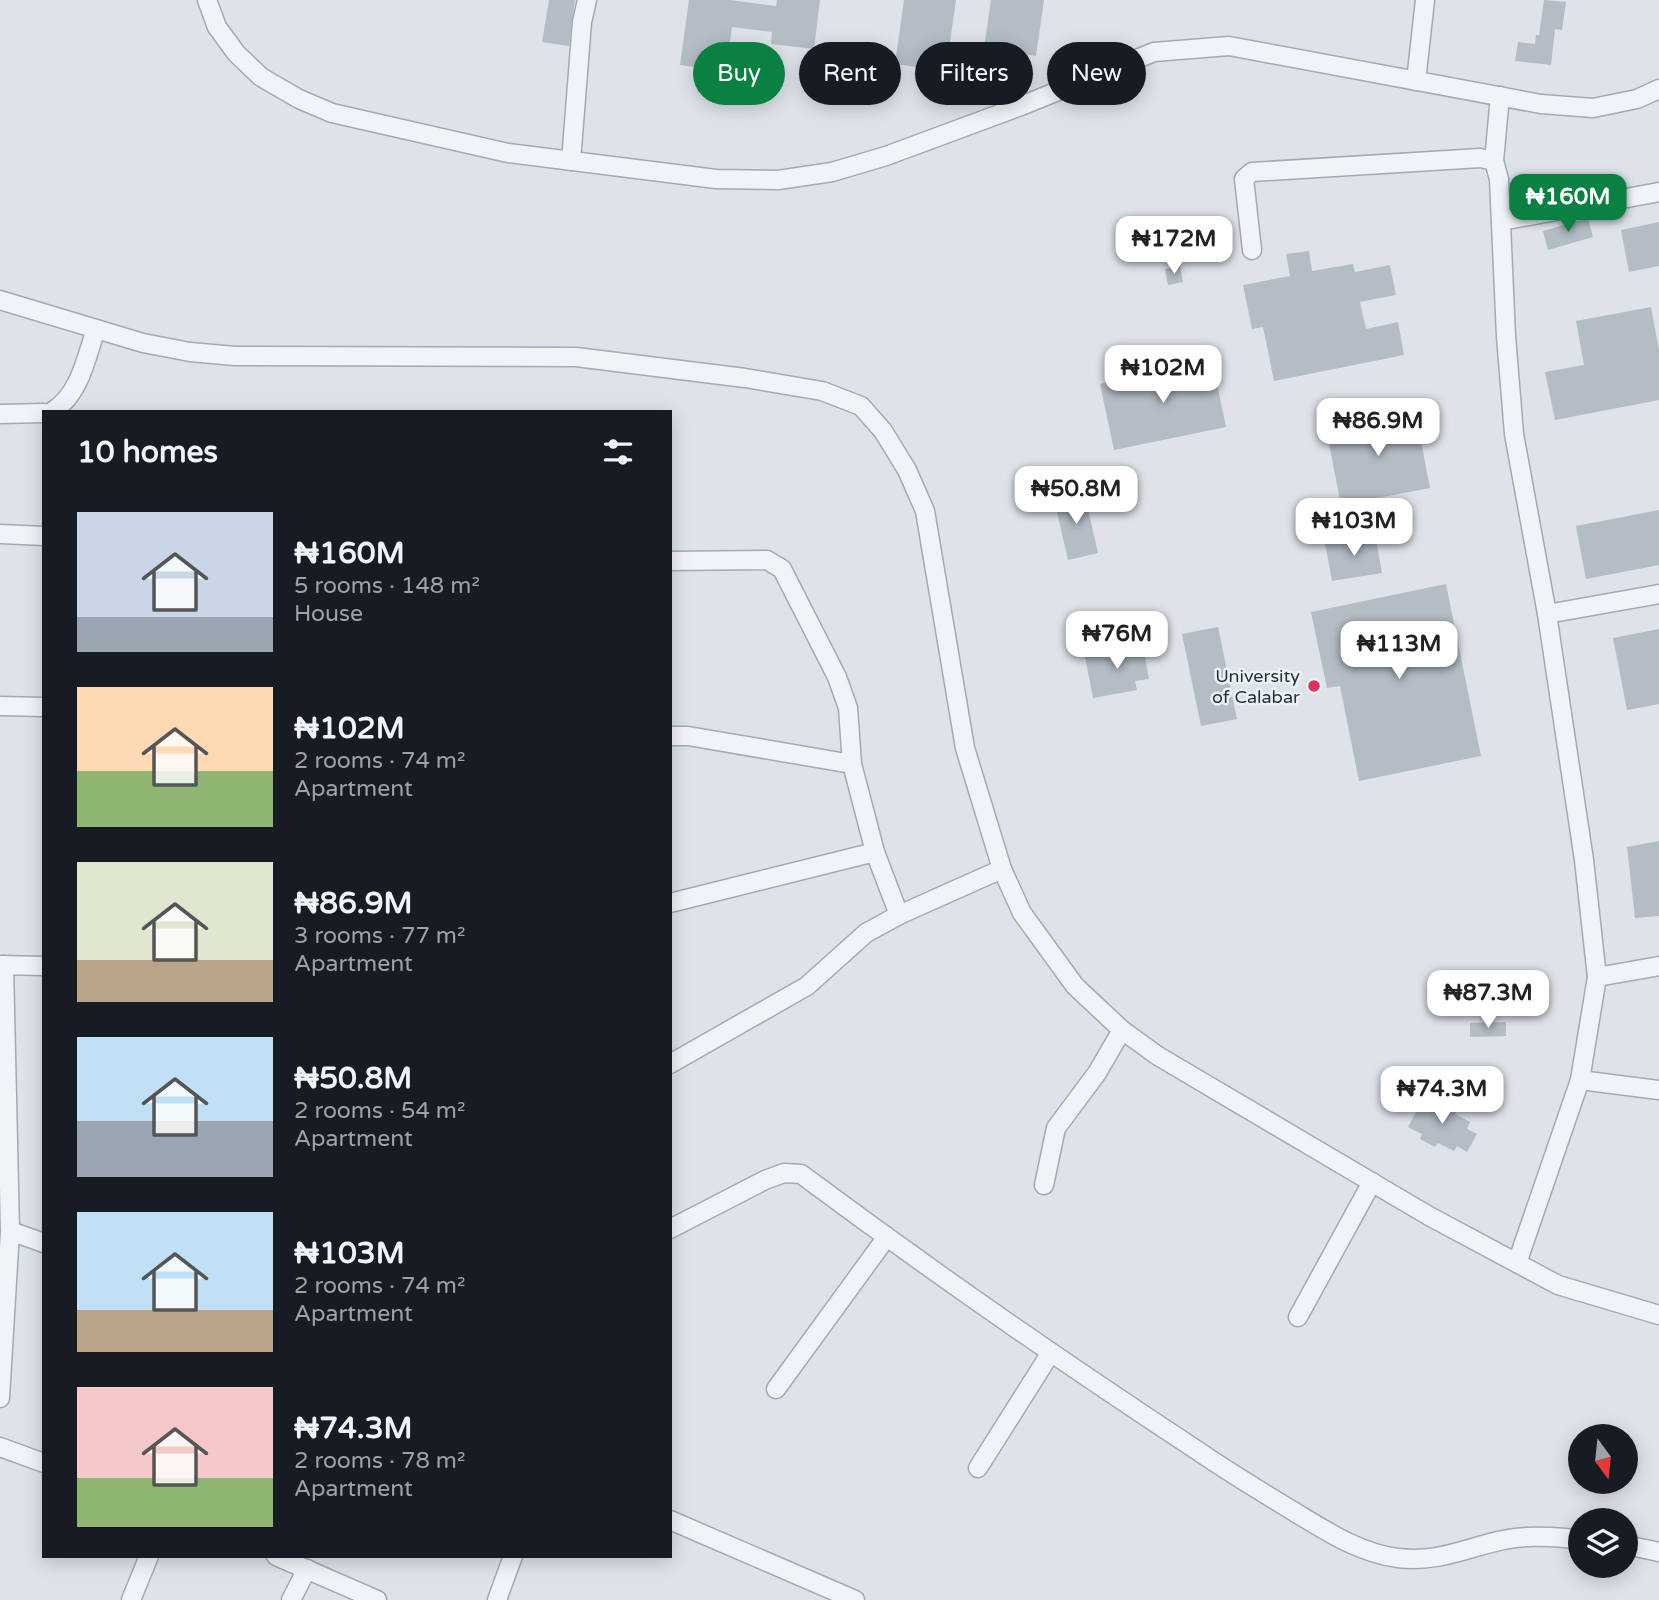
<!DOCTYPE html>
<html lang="en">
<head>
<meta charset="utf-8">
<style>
  body { margin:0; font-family:"Varela Round",sans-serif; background:#242831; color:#f1f3f6; height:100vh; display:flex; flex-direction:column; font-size:26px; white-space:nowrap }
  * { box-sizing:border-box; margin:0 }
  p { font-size:23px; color:#9ea1a6 }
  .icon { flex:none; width:38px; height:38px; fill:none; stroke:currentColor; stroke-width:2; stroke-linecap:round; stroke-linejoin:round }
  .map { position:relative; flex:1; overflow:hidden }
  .panel { position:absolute; left:42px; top:410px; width:630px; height:1148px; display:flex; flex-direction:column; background:#171b24; border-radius:0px; box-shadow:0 4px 18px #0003 }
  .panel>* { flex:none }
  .guide { position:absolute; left:693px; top:42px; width:665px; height:63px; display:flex; gap:14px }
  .needle { width:46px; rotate:165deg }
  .buttons { position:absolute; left:1568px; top:1424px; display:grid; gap:14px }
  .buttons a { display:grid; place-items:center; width:70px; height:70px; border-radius:50%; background:#171b24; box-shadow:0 4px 18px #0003; font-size:35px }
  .price { position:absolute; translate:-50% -60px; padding:0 16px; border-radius:14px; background:#fff; color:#222; font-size:23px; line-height:46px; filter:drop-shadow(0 2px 4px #0008) }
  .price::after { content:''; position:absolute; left:50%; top:42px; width:21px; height:16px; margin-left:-10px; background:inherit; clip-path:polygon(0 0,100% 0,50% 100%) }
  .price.current { background:#0b8043; color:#fff }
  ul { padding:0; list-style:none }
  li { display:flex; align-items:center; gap:21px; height:175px; padding:0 35px }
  li span { display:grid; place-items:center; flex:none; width:196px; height:140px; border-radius:0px; color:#555 }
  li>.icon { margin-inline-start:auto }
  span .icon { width:84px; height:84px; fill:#fffc; stroke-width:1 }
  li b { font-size:30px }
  h2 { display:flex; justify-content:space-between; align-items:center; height:84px; padding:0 35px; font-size:30px }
  .pill { padding:0 24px; border-radius:32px; background:#171b24; box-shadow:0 4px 18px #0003; font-size:24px; line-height:63px }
  .pill.current { background:#0b8043; color:#fff }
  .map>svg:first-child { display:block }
</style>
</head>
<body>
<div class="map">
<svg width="1659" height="1600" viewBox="0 0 1659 1600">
  <rect width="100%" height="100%" fill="#dde3e9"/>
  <g fill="#b4bcc6">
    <path d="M 549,0 L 575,0 L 569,46 L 542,42 Z"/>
    <path d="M 689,0 L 730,0 L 776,6 L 777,0 L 820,0 L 814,49 L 771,44 L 772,32 L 732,27 L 726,71 L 680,65 Z"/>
    <path d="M 904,0 L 956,0 L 946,71 L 895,64 Z"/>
    <path d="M 991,0 L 1044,0 L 1036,56 L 984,48 Z"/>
    <path d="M 1544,0 L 1566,2 L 1562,30 L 1555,29 L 1551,65 L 1515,61 L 1518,42 L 1535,44 L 1536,35 L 1539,35 Z"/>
    <path d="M 1588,218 L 1593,237 L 1548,250 L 1543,231 Z"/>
    <path d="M 1659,222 L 1659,266 L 1629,272 L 1621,230 Z"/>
    <path d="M 1309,251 L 1312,271 L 1353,264 L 1355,272 L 1390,265 L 1396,295 L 1360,302 L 1366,329 L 1398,322 L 1404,355 L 1274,381 L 1263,327 L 1252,329 L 1243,285 L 1290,276 L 1286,254 Z"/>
    <path d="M 1180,266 L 1183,282 L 1168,285 L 1165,269 Z"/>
    <path d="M 1651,307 L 1659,350 L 1659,400 L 1555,420 L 1545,372 L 1584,365 L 1576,321 Z"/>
    <path d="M 1212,360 L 1226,427 L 1114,450 L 1100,384 Z"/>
    <path d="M 1415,411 L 1430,488 L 1341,505 L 1326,428 Z"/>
    <path d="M 1084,492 L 1098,553 L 1068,560 L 1054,499 Z"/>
    <path d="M 1659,510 L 1659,565 L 1586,579 L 1576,526 Z"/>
    <path d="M 1375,534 L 1382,573 L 1332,581 L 1325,543 Z"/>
    <path d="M 1446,584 L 1481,756 L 1359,781 L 1340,686 L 1327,688 L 1311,612 Z"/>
    <path d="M 1218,627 L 1237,719 L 1201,726 L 1182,634 Z"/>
    <path d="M 1659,629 L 1659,704 L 1627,710 L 1613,638 Z"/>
    <path d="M 1143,646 L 1149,679 L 1135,681 L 1137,690 L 1093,698 L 1085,657 Z"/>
    <path d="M 1659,841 L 1659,916 L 1635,918 L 1627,847 Z"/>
    <path d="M 1506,1022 L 1506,1036 L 1470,1037 L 1470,1023 Z"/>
    <path d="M 1424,1097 L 1439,1106 L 1442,1100 L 1458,1108 L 1455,1114 L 1470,1122 L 1467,1129 L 1477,1134 L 1467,1152 L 1457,1146 L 1454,1151 L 1438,1143 L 1435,1147 L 1420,1139 L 1422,1134 L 1408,1127 Z"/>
  </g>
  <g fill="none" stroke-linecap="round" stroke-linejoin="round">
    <g stroke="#a2aab3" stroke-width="21">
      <g id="minor">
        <path d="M 207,0 L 217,27 L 236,53 L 261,77 L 299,99 L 332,113 L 508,153 L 716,179 L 778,180 L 832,172 L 886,156 L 1021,106 L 1154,52 L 1229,46 L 1541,104 L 1593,108 L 1637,99 L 1659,89"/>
        <path d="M 1416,81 L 1425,0"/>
        <path d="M 1500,96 L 1494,161 L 1499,179 L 1506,336 L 1514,434 L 1547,614 L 1584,860 L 1597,977 L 1580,1080 L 1517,1263"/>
        <path d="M 571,161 L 582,22 L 587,0"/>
        <path d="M 1501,221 L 1659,192"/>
        <path d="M 1252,250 L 1244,179 L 1252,172 L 1480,158 L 1494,161"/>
        <path d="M 0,300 L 143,343 L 190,352 L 235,356 L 576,357 L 745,378 L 822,391 L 861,406 L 883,431 L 907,470 L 925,511 L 965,748 L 1002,869 L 1022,913 L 1075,986 L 1122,1030 L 1158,1056 L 1429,1216 L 1558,1285 L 1659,1315"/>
        <path d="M 53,411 C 80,394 86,358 96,329"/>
        <path d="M 0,414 L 44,413"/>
        <path d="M 0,534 L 44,536"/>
        <path d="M 670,561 L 767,560 L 782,569 L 837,677 L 848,708 L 852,764 L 875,852 L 899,915"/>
        <path d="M 1547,614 L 1659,594"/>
        <path d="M 0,706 L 44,707"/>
        <path d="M 670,736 L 688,736 L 852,764"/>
        <path d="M 670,903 L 875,852"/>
        <path d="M 0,965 L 44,966"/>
        <path d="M 1597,977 L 1659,966"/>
        <path d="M 670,1064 L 807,986 L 866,933 L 899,915 L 1002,869"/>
        <path d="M 1580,1080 L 1659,1090"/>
        <path d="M 1044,1185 L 1056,1128 L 1097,1073 L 1122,1030"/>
        <path d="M 670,1229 L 765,1180 L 784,1173 L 801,1174 C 930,1270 1061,1361 1195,1449 C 1227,1471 1260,1491 1293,1511 C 1326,1531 1359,1553 1398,1558 C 1447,1564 1482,1539 1527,1537 C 1545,1536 1563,1538 1580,1539"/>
        <path d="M 10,1231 L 44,1243"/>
        <path d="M 1298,1317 L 1372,1182"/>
        <path d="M 776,1389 L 886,1238"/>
        <path d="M 0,1398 L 10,1231 L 4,965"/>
        <path d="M 0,1447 L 44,1463"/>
        <path d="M 978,1468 L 1050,1354"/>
        <path d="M 670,1520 L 855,1600"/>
        <path d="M 1626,1545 L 1659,1552"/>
        <path d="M 276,1556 L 377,1600"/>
        <path d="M 131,1600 L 149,1556"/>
        <path d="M 291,1600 L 307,1569"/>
        <path d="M 497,1600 L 513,1556"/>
      </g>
    </g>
    <use href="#minor" stroke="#f0f3f7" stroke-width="18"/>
  </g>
  <circle fill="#dd335b" stroke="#edf2f6" stroke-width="2.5" cx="1314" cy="686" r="7"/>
  <g text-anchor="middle" stroke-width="5" stroke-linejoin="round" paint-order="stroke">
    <g font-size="18" fill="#253241" stroke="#edf2f6" text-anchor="end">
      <text x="1300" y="682">University<tspan x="1300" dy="21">of Calabar</tspan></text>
    </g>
  </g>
</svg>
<div class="buttons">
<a><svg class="needle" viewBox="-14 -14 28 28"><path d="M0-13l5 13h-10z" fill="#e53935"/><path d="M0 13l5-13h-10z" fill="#9ea1a6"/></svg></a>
<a><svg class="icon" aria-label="layers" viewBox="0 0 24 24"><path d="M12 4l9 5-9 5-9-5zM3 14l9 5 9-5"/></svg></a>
</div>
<b class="price current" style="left:1568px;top:234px">₦160M</b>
<b class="price" style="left:1174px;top:276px">₦172M</b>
<b class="price" style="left:1163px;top:405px">₦102M</b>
<b class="price" style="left:1378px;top:458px">₦86.9M</b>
<b class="price" style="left:1076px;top:526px">₦50.8M</b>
<b class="price" style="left:1354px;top:558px">₦103M</b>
<b class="price" style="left:1117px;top:671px">₦76M</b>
<b class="price" style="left:1399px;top:681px">₦113M</b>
<b class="price" style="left:1488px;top:1030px">₦87.3M</b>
<b class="price" style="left:1442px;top:1126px">₦74.3M</b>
<div class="guide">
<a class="pill current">Buy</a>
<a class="pill">Rent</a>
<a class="pill">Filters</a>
<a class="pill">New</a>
</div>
<section class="panel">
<h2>10 homes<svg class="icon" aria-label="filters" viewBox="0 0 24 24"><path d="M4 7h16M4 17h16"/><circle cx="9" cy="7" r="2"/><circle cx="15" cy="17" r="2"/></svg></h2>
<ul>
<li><span style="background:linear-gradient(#c9d6e8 75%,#9aa5b1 0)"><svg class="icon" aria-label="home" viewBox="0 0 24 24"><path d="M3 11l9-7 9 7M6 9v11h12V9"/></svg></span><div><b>₦160M</b><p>5 rooms · 148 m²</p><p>House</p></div></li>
<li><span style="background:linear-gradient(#ffd9b3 60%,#8fb573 0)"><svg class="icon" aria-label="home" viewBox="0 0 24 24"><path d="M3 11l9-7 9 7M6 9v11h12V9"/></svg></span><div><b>₦102M</b><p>2 rooms · 74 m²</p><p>Apartment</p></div></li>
<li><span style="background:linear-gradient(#dfe7d0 70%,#b9a48a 0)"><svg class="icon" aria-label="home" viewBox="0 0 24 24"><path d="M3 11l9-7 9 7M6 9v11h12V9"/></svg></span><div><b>₦86.9M</b><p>3 rooms · 77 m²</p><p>Apartment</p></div></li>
<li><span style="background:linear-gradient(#bfe0f5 60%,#9aa5b1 0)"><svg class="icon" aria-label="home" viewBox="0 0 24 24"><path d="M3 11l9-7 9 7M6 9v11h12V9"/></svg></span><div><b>₦50.8M</b><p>2 rooms · 54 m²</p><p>Apartment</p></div></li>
<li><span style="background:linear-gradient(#bfe0f5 70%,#b9a48a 0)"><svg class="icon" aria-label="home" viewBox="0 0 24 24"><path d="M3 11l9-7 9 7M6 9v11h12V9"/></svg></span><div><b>₦103M</b><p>2 rooms · 74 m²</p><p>Apartment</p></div></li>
<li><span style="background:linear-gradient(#f6c9c9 65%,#8fb573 0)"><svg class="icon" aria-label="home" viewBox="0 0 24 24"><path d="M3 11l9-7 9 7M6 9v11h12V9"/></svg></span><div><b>₦74.3M</b><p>2 rooms · 78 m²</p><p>Apartment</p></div></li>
</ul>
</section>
</div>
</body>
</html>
